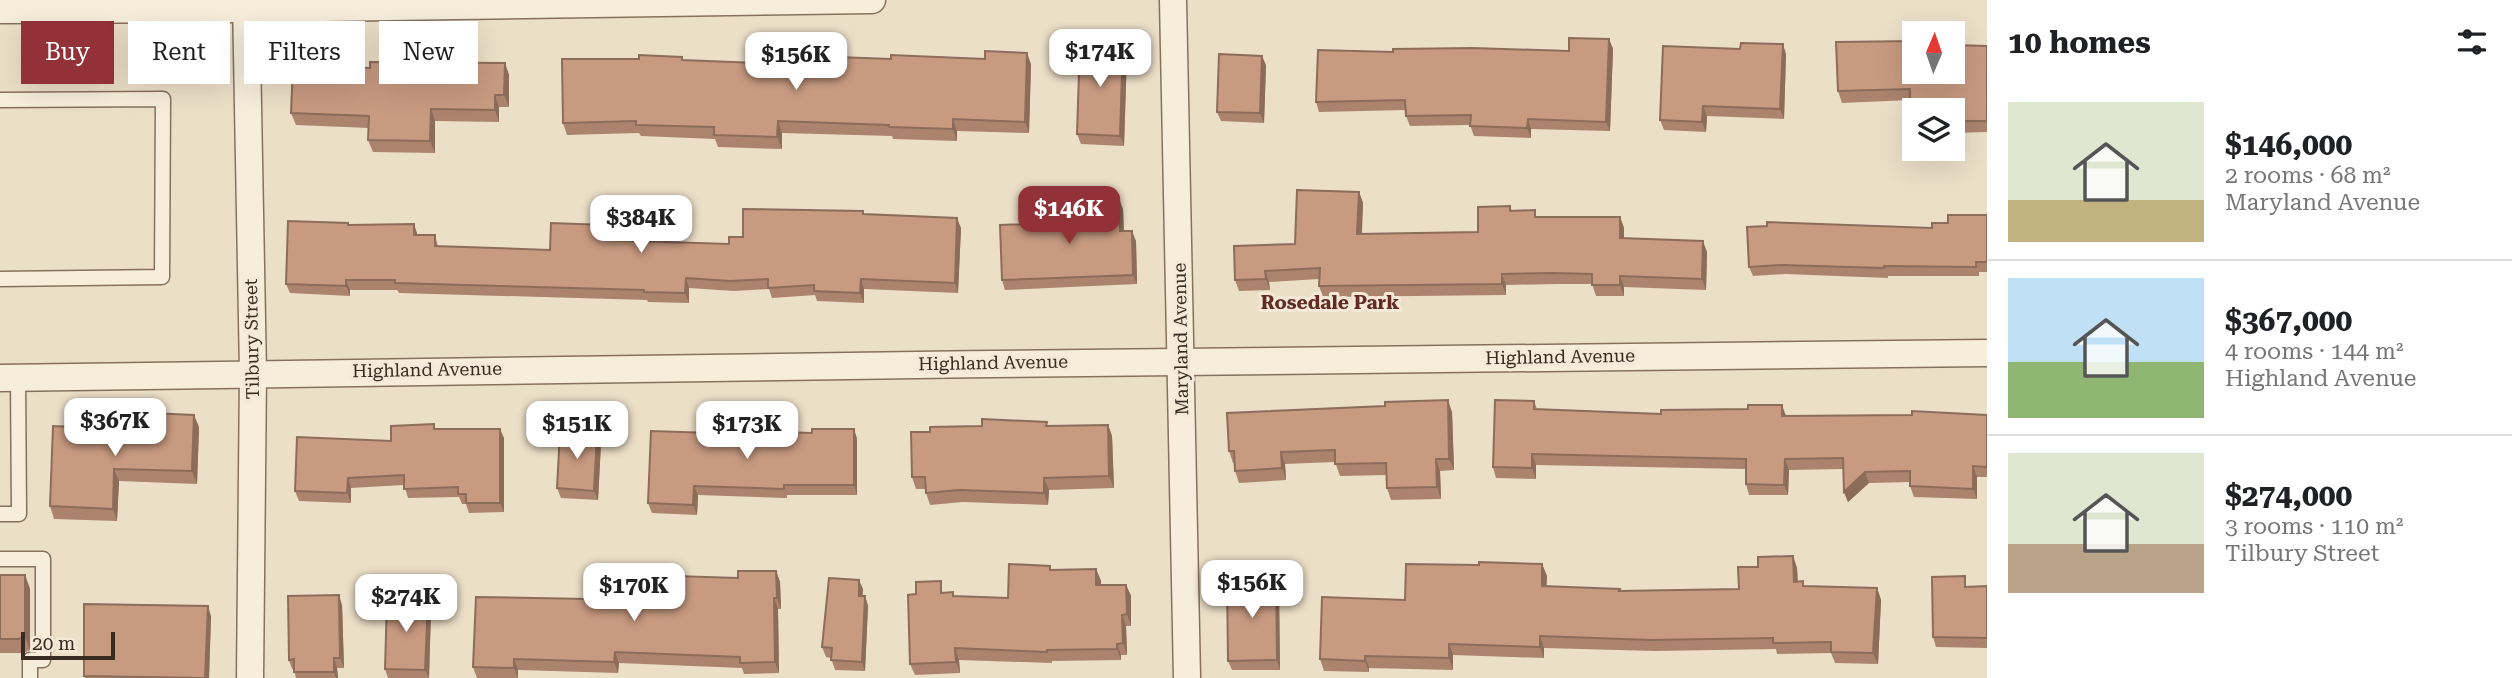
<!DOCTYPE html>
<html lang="en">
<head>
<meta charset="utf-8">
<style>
  body { margin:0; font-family:"Roboto Serif",serif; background:#f6f6f6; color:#202124; height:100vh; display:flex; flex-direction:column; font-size:26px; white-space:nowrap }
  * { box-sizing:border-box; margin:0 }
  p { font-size:23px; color:#757577 }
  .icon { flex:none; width:38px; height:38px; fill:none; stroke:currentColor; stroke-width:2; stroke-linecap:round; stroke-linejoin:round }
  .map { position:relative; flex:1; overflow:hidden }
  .sheet { display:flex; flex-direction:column; background:#fff; width:525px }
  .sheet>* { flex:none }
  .top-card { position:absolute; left:21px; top:21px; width:665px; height:63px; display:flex; gap:14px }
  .needle { width:46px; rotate:2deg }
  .tools { position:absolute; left:1902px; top:21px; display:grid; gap:14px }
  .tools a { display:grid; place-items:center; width:63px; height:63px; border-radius:0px; background:#fff; box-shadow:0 7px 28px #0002; font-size:35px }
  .scale { position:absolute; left:21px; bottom:18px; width:94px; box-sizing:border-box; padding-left:7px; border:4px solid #382b21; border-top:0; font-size:19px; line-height:24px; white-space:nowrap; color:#382b21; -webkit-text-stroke:5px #f4ead7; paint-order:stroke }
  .price { position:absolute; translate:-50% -60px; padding:0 16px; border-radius:14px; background:#fff; color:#222; font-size:23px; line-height:46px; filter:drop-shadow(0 2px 4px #0008) }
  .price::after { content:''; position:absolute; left:50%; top:42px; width:21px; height:16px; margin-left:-10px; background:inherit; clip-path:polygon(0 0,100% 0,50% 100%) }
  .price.on { background:#923238; color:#fff }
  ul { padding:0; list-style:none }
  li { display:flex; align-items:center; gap:21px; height:175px; padding:0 21px }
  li+li { border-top:2px solid #e0e0e0 }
  li span { display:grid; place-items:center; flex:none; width:196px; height:140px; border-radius:0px; color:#555 }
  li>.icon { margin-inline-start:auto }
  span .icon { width:84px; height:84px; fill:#fffc; stroke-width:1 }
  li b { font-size:30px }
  h2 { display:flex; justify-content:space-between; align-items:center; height:84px; padding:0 21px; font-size:30px }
  .pill { padding:0 24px; border-radius:0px; background:#fff; box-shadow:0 7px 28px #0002; font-size:24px; line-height:63px }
  .pill.on { background:#923238; color:#fff }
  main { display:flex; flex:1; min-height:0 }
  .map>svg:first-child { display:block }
</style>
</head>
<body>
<main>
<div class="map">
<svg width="1987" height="678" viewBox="0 0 1987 678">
  <rect width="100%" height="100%" fill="#ecdfc8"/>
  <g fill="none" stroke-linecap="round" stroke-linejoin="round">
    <g stroke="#87715e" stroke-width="17">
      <g id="service">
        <path d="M 0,100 L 163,99 L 162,277 L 0,279"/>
        <path d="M 0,514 L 19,514 L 18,378"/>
        <path d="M 0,559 L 43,559 L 43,660 L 30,660 L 30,678"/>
      </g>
    </g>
    <g stroke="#87715e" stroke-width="29">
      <g id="minor">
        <path d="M 246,0 L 253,373 L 250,678"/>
        <path d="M 1173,0 L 1187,678"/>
        <path d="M 0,10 L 247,9 L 872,0"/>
        <path d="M 0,378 C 662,367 1325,360 1987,353"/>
      </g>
    </g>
    <use href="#service" stroke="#f7eddb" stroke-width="14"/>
    <use href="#minor" stroke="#f7eddb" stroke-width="26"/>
  </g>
  <g fill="#ac846e">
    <path d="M 1609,39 L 1613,49 L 1610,131 L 1531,129 L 1531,138 L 1474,136 L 1470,125 L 1410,126 L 1406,116 L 1406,110 L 1319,112 L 1316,102 L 1393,52 L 1569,51 Z"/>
    <path d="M 1123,43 L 1127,53 L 1124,146 L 1081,144 L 1077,134 Z"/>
    <path d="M 1956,45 L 1987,46 L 1987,132 L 1953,133 L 1953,110 L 1914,110 L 1914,133 L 1910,121 L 1910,100 L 1842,103 L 1838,91 Z"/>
    <path d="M 1786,54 L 1784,119 L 1707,116 L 1706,132 L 1664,130 L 1660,120 Z"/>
    <path d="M 639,59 L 810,65 L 1031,64 L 1029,133 L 957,131 L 957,141 L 893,139 L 892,136 L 782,133 L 782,149 L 718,147 L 715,139 L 641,136 L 639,133 L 567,135 L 563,123 Z"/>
    <path d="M 505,63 L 509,75 L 509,107 L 499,107 L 499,122 L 435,121 L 435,153 L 373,152 L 368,140 L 369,128 L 296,125 L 291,113 L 370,68 Z"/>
    <path d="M 1266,65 L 1264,123 L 1221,121 L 1217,112 Z"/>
    <path d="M 1359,192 L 1363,203 L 1362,234 L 1478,232 L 1510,206 L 1512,211 L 1537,217 L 1620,217 L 1624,228 L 1624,238 L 1707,252 L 1706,290 L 1624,287 L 1624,296 L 1596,296 L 1592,284 L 1557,284 L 1506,285 L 1506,295 L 1323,297 L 1319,286 L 1319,279 L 1269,282 L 1270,290 L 1239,291 L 1235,280 L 1295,244 Z"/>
    <path d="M 1123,209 L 1124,231 L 1136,241 L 1137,284 L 1005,290 L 1002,280 L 1081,222 Z"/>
    <path d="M 864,214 L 961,228 L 958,293 L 864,289 L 864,303 L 817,301 L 815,295 L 772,298 L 769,289 L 734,291 L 689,288 L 689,303 L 648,302 L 647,300 L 399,293 L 397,290 L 350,290 L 350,296 L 290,293 L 286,284 L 348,223 L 349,225 L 417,233 L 417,235 L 435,235 L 438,246 L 550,250 L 606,225 L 609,234 L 609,240 L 729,244 L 743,237 Z"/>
    <path d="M 1987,215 L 1987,272 L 1979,272 L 1979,276 L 1888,276 L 1888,278 L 1786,274 L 1753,276 L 1749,267 L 1767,226 L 1932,228 L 1948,223 Z"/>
    <path d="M 1534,401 L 1537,409 L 1661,414 L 1786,416 L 1987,415 L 1987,477 L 1977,477 L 1977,499 L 1914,497 L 1910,486 L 1910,482 L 1869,483 L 1848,502 L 1844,492 L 1844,469 L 1789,470 L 1788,495 L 1749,495 L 1746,484 L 1746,469 L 1536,465 L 1536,479 L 1496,478 L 1493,467 Z"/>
    <path d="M 1452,412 L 1454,470 L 1440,471 L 1441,499 L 1391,500 L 1387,488 L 1387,475 L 1340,476 L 1335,462 L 1285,464 L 1286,480 L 1239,483 L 1235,471 L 1234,463 L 1233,463 L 1229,451 Z"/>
    <path d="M 1108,425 L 1112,436 L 1114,488 L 1049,490 L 1048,505 L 963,502 L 930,505 L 926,493 L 926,489 L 916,489 L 912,477 L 1048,426 Z"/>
    <path d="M 199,427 L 197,484 L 119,481 L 117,521 L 54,519 L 50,506 L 149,430 Z"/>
    <path d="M 435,429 L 504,438 L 504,512 L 469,513 L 466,504 L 462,504 L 459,497 L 408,498 L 404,485 L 351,488 L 351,503 L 299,501 L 295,491 L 391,441 Z"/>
    <path d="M 854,429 L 857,439 L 857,495 L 787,495 L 787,498 L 698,495 L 697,515 L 652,513 L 648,503 L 743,434 L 812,433 Z"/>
    <path d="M 601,443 L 598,500 L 561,498 L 557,488 Z"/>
    <path d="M 1793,556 L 1797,568 L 1798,581 L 1804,586 L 1877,588 L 1881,600 L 1878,664 L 1835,663 L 1831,653 L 1777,654 L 1776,649 L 1655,651 L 1544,648 L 1544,658 L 1453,655 L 1453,670 L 1369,668 L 1369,672 L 1324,671 L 1320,659 L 1405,600 L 1479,565 L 1542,564 L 1547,576 L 1546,586 L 1620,591 L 1739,589 L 1758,567 Z"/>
    <path d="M 1096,569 L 1101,581 L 1101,585 L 1126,585 L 1131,596 L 1131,626 L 1126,626 L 1127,655 L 1121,655 L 1121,660 L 1052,661 L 1052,663 L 959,660 L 960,673 L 915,675 L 910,664 L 954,596 L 1008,598 L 1052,570 Z"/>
    <path d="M 776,571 L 780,582 L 781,609 L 778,609 L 779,673 L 744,674 L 742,668 L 619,663 L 618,673 L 518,670 L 518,678 L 477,678 L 473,667 L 642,600 Z"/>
    <path d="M 0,575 L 25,575 L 30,589 L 30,650 L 23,653 L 0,653 Z"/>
    <path d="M 1276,578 L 1279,588 L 1280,670 L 1232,670 L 1228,661 Z"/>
    <path d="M 1987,586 L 1987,648 L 1936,647 L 1933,637 L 1969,587 Z"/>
    <path d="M 863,589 L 862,596 L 865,596 L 868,606 L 865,671 L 835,670 L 831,658 L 826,657 L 822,647 Z"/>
    <path d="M 428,600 L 431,610 L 429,678 L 388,678 L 385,669 Z"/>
    <path d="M 342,605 L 344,668 L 337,668 L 338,678 L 296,678 L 294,669 L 292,669 L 289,660 Z"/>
    <path d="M 211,616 L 209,678 L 85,678 L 84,676 Z"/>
  </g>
  <g fill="#8c6c5a">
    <path d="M 1609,39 L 1613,49 L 1610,131 L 1606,122 Z"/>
    <path d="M 1123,43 L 1127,53 L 1124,146 L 1120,136 Z"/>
    <path d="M 1783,44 L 1786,54 L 1784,119 L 1780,109 Z"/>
    <path d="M 1027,53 L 1031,64 L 1029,133 L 1025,122 Z"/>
    <path d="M 1262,56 L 1266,65 L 1264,123 L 1260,113 Z"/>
    <path d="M 505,63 L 509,75 L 509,107 L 504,95 Z"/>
    <path d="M 495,95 L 499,107 L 499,122 L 495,110 Z"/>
    <path d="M 1703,106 L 1707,116 L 1706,132 L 1702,122 Z"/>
    <path d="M 431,109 L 435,121 L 435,153 L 430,141 Z"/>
    <path d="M 953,119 L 957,131 L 957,141 L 953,129 Z"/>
    <path d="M 1528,119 L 1531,129 L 1531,138 L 1527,128 Z"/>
    <path d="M 778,121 L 782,133 L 782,149 L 777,137 Z"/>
    <path d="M 1359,192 L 1363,203 L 1361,245 L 1357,234 Z"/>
    <path d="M 1119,199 L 1123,209 L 1124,241 L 1120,231 Z"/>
    <path d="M 1620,217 L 1624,228 L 1624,249 L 1620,238 Z"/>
    <path d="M 957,218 L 961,228 L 958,293 L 955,283 Z"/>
    <path d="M 414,224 L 417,233 L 417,245 L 414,235 Z"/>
    <path d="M 606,225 L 609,234 L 609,250 L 605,240 Z"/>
    <path d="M 1132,231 L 1136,241 L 1137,284 L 1133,275 Z"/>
    <path d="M 1703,241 L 1707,252 L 1706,290 L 1702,279 Z"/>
    <path d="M 1265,271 L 1269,282 L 1270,290 L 1266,279 Z"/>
    <path d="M 1502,274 L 1506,285 L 1506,295 L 1502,284 Z"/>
    <path d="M 1620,276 L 1624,287 L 1624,296 L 1620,285 Z"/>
    <path d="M 686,278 L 689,288 L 689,303 L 685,293 Z"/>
    <path d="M 861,279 L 864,289 L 864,303 L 860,293 Z"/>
    <path d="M 346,280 L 350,290 L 350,296 L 346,286 Z"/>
    <path d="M 1448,400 L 1452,412 L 1454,470 L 1449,459 Z"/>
    <path d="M 1782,405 L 1786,416 L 1782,416 Z"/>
    <path d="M 194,415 L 199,427 L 197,484 L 192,471 Z"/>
    <path d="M 1108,425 L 1112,436 L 1114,488 L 1109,476 Z"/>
    <path d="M 500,429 L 504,438 L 504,512 L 500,503 Z"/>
    <path d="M 854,429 L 857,439 L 857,495 L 854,485 Z"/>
    <path d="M 597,433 L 601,443 L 598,500 L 594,491 Z"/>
    <path d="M 1281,452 L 1285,464 L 1286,480 L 1282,468 Z"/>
    <path d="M 1532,454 L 1536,465 L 1536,479 L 1532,468 Z"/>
    <path d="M 1436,459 L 1440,471 L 1441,499 L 1437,487 Z"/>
    <path d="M 1785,459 L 1789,470 L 1788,495 L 1784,485 Z"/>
    <path d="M 1973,466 L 1977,477 L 1977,499 L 1973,489 Z"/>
    <path d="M 114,469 L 119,481 L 117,521 L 113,509 Z"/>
    <path d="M 1865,472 L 1869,483 L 1848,502 L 1844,492 Z"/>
    <path d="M 348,478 L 351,488 L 351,503 L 347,493 Z"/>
    <path d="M 1044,478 L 1049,490 L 1048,505 L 1044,493 Z"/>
    <path d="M 694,486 L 698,495 L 697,515 L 693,505 Z"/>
    <path d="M 1793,556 L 1797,568 L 1798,593 L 1794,582 Z"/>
    <path d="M 1542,564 L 1547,576 L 1546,597 L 1542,586 Z"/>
    <path d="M 1096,569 L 1101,581 L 1100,596 L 1096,585 Z"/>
    <path d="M 776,571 L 780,582 L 781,609 L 777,598 Z"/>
    <path d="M 25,575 L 30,589 L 30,650 L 25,637 Z"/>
    <path d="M 1276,578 L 1279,588 L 1280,670 L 1277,660 Z"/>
    <path d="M 859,580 L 863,589 L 862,606 L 859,596 Z"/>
    <path d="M 1126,585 L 1131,596 L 1131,626 L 1127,614 Z"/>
    <path d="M 1877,588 L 1881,600 L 1878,664 L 1873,653 Z"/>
    <path d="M 339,595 L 342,605 L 344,668 L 340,658 Z"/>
    <path d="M 865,596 L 868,606 L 865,671 L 862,662 Z"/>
    <path d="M 774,598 L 778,609 L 779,673 L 775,662 Z"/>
    <path d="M 428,600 L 431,610 L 429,678 L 425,670 Z"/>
    <path d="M 208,606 L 211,616 L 209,678 L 205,678 Z"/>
    <path d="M 1122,615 L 1126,626 L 1127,655 L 1123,643 Z"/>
    <path d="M 1540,636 L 1544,648 L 1544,658 L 1540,647 Z"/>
    <path d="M 1117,644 L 1121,655 L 1121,660 L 1117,649 Z"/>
    <path d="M 1449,644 L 1453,655 L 1453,670 L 1449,658 Z"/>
    <path d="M 955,648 L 959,660 L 960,673 L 956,662 Z"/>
    <path d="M 615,652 L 619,663 L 618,673 L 614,662 Z"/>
    <path d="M 1365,656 L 1369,668 L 1369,672 L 1365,661 Z"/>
    <path d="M 334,658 L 337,668 L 338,678 L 336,678 L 334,672 Z"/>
    <path d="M 514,659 L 518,670 L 518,678 L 514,668 Z"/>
  </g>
  <g fill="#c89a80" stroke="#8c6c5a" stroke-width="2">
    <path d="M 1569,38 L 1609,39 L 1606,122 L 1528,119 L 1527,128 L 1470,126 L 1471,115 L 1406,116 L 1405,100 L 1316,102 L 1318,50 L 1393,52 L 1393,49 L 1473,48 L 1569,51 Z"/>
    <path d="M 1914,41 L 1914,72 L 1953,72 L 1953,41 L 1955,41 L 1955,45 L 1987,46 L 1987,121 L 1953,121 L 1953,110 L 1914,110 L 1914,121 L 1910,121 L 1910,89 L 1838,91 L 1836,42 Z"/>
    <path d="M 1080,42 L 1123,43 L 1120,136 L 1077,134 Z"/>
    <path d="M 1741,43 L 1783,44 L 1780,109 L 1703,106 L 1702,122 L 1660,120 L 1663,46 L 1740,49 Z"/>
    <path d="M 985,51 L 1027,53 L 1025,122 L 953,119 L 953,129 L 889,127 L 889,125 L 778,121 L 777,137 L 714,135 L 714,127 L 636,125 L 636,121 L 563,123 L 562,59 L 639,59 L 639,55 L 682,57 L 682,60 L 810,65 L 810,56 L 891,59 L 891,55 L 985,59 Z"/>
    <path d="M 1219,54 L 1262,56 L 1260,113 L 1217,112 Z"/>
    <path d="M 370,62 L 505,63 L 504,95 L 495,95 L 495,110 L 431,109 L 430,141 L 368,140 L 369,116 L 291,113 L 293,65 L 370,68 Z"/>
    <path d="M 1297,190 L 1359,192 L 1357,234 L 1478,232 L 1478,207 L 1510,206 L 1510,211 L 1535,210 L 1535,217 L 1620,217 L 1620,238 L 1703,241 L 1702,279 L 1620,276 L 1620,285 L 1592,285 L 1592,274 L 1553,273 L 1502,274 L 1502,284 L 1319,286 L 1320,268 L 1265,271 L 1266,279 L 1235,280 L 1234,246 L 1295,244 Z"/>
    <path d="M 1119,199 L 1120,231 L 1132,231 L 1133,275 L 1002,280 L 1000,225 L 1081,222 L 1080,200 Z"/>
    <path d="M 743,209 L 863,211 L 863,214 L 957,218 L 955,283 L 861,279 L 860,293 L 814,291 L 814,285 L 768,288 L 768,279 L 730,281 L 686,278 L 685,293 L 644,292 L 644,290 L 395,283 L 395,280 L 346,280 L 346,286 L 286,284 L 288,221 L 348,223 L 348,225 L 414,224 L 414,235 L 435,235 L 435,246 L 550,250 L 551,223 L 606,225 L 605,240 L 729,244 L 729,237 L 743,237 Z"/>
    <path d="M 1948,215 L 1987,215 L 1987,262 L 1976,262 L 1976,267 L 1884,266 L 1884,268 L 1782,265 L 1749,267 L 1747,227 L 1767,226 L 1767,222 L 1932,228 L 1932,223 L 1948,223 Z"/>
    <path d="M 1448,400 L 1449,459 L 1436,459 L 1437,487 L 1387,488 L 1386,463 L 1335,464 L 1335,450 L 1281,452 L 1282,468 L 1235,471 L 1234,451 L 1229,451 L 1227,413 L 1385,406 L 1385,402 Z"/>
    <path d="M 1495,400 L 1534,401 L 1534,409 L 1661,414 L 1661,410 L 1748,409 L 1748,405 L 1782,405 L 1782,416 L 1912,415 L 1912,411 L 1987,415 L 1987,467 L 1973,466 L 1973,489 L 1910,486 L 1910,471 L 1865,472 L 1844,492 L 1843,458 L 1785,459 L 1784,485 L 1746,484 L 1746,459 L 1532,454 L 1532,468 L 1493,467 Z"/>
    <path d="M 149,413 L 194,415 L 192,471 L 114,469 L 113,509 L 50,506 L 53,426 L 149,430 Z"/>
    <path d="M 982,419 L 1047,422 L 1046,426 L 1108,425 L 1109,476 L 1044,478 L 1044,493 L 959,490 L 926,493 L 925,477 L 912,477 L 911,432 L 930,432 L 930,427 L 982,426 Z"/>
    <path d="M 434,424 L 434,429 L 500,429 L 500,503 L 466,503 L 466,494 L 458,494 L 458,487 L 404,489 L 404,475 L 348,478 L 347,493 L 295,491 L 297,437 L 391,441 L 391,426 Z"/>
    <path d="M 812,429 L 854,429 L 854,485 L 784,485 L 784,489 L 694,486 L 693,505 L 648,503 L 651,431 L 743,434 L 743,431 L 812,433 Z"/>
    <path d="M 560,432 L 597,433 L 594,491 L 557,488 Z"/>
    <path d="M 1793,556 L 1794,582 L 1803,581 L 1803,586 L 1877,588 L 1873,653 L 1831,652 L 1831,642 L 1773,643 L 1773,638 L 1651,640 L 1540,636 L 1540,647 L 1449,644 L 1449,658 L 1365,656 L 1365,661 L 1320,659 L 1322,597 L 1405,600 L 1406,564 L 1479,565 L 1479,562 L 1542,564 L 1542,586 L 1620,589 L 1619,591 L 1739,589 L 1738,567 L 1758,567 L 1758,557 Z"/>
    <path d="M 1009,564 L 1050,566 L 1050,570 L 1096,569 L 1096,585 L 1126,585 L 1127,614 L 1122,615 L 1123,643 L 1117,644 L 1117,649 L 1047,650 L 1047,652 L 955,648 L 956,662 L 910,664 L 908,595 L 916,594 L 916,582 L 941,581 L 941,593 L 953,592 L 953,596 L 1008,598 Z"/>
    <path d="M 738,571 L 776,571 L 777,598 L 774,598 L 775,662 L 740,663 L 740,657 L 615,652 L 614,662 L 514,659 L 514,668 L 473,667 L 476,597 L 642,600 L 643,575 L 738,578 Z"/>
    <path d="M 0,575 L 25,575 L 25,637 L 18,639 L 0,639 Z"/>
    <path d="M 1965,576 L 1965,587 L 1987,586 L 1987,638 L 1933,637 L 1932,577 Z"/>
    <path d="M 829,578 L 859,580 L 859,596 L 865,596 L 862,662 L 831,660 L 832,648 L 822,647 Z"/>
    <path d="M 1276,578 L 1277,660 L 1228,661 L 1227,579 Z"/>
    <path d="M 339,595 L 340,658 L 334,658 L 334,672 L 294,672 L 294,659 L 289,660 L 288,596 Z"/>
    <path d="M 387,599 L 428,600 L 425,670 L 385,669 Z"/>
    <path d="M 84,604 L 208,606 L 205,678 L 84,676 Z"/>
  </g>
  <g text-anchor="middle" stroke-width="6" stroke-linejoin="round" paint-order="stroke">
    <g font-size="18" fill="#382b21" stroke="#f4ead7">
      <text transform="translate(252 339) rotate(-91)" y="6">Tilbury Street</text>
      <text transform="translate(1181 339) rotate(-91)" y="6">Maryland Avenue</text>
      <text transform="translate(1560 357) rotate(-1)" y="6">Highland Avenue</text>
      <text transform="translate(993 363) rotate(-1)" y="6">Highland Avenue</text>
      <text transform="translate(427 370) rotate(-1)" y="6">Highland Avenue</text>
    </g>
    <g font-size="19" font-weight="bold" fill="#622c23" stroke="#f4ead7">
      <text x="1330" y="309">Rosedale Park</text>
    </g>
  </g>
</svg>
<div class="tools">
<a><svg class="needle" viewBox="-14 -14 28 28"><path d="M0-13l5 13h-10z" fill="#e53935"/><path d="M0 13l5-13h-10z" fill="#757577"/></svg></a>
<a><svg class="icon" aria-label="layers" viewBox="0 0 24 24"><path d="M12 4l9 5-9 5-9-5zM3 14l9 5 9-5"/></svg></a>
</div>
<div class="scale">20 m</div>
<b class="price" style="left:1100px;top:89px">$174K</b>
<b class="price" style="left:796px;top:92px">$156K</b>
<b class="price on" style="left:1069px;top:246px">$146K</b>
<b class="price" style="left:641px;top:255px">$384K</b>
<b class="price" style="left:115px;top:458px">$367K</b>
<b class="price" style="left:577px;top:461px">$151K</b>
<b class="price" style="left:747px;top:461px">$173K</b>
<b class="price" style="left:1252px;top:620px">$156K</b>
<b class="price" style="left:634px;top:623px">$170K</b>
<b class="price" style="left:406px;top:634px">$274K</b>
<div class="top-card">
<a class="pill on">Buy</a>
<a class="pill">Rent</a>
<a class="pill">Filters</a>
<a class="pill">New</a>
</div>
</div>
<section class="sheet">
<h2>10 homes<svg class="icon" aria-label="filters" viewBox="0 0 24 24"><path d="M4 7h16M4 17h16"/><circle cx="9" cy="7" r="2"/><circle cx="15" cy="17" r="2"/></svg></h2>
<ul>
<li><span style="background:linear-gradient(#dfe7d0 70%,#c2b280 0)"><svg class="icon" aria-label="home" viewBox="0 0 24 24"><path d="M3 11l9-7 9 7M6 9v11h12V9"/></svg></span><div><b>$146,000</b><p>2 rooms · 68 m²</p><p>Maryland Avenue</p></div></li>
<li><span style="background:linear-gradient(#bfe0f5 60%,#8fb573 0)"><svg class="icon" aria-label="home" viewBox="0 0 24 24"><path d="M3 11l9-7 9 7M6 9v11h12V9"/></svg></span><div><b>$367,000</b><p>4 rooms · 144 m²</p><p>Highland Avenue</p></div></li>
<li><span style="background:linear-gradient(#dfe7d0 65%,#b9a48a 0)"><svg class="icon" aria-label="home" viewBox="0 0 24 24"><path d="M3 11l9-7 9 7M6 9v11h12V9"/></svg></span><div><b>$274,000</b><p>3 rooms · 110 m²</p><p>Tilbury Street</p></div></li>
</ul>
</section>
</main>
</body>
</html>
